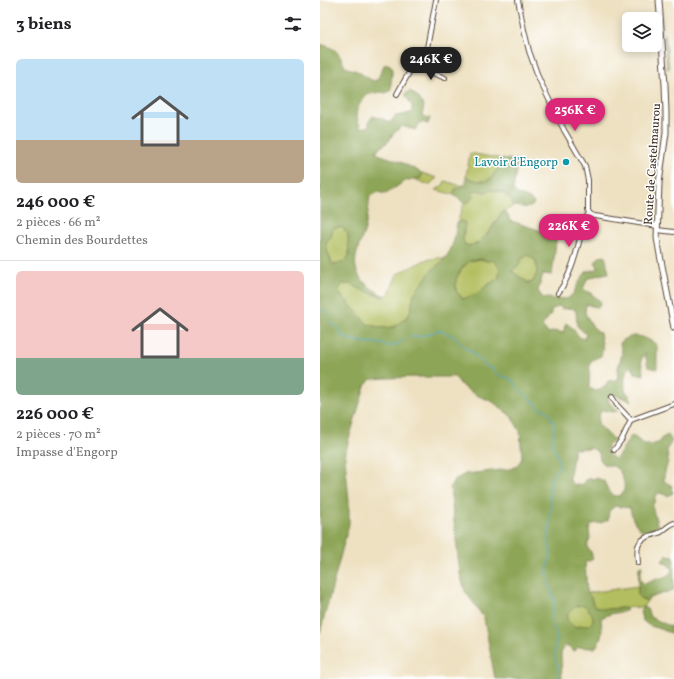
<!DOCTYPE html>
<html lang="fr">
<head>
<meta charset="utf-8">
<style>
  body { margin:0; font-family:Vollkorn,serif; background:#f2f2f2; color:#202124; height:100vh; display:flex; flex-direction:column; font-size:15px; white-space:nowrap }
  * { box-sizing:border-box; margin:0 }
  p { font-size:13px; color:#757577 }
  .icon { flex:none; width:22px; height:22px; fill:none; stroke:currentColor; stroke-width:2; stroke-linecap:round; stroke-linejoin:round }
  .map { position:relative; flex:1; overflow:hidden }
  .side { display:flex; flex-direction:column; background:#fff; width:320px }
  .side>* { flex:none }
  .tools { position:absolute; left:302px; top:12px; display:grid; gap:8px }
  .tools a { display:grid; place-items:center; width:40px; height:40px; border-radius:6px; background:#fff; box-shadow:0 2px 10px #0003; font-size:20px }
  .price { position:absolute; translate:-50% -34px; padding:0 9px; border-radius:14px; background:#db2777; color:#fff; font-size:13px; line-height:26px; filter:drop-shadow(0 1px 2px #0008) }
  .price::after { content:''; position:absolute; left:50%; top:24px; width:12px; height:9px; margin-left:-6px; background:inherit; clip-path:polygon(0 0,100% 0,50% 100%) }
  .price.current { background:#222; color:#fff }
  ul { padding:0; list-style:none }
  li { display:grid; align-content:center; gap:8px; height:212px; padding:0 16px }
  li+li { border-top:1px solid #e0e0e0 }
  li span { display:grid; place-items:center; height:124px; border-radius:6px; color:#555 }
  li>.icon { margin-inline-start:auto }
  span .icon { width:72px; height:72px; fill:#fffc; stroke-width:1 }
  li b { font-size:17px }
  h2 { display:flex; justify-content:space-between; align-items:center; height:48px; padding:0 16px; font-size:17px }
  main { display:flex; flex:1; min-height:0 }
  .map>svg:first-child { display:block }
</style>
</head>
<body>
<main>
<section class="side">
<h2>3 biens<svg class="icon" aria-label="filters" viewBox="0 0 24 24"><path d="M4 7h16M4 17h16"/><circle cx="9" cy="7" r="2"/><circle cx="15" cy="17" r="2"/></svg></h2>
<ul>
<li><span style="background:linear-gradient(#bfe0f5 65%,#b9a48a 0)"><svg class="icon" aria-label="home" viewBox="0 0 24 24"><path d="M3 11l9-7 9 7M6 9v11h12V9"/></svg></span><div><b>246 000 €</b><p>2 pièces · 66 m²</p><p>Chemin des Bourdettes</p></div></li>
<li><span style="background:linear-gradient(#f6c9c9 70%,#7fa58c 0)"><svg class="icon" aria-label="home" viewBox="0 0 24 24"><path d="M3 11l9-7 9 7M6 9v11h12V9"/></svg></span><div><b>226 000 €</b><p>2 pièces · 70 m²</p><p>Impasse d'Engorp</p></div></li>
</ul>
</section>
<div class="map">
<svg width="354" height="679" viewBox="0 0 354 679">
  <rect width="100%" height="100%" fill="#fff"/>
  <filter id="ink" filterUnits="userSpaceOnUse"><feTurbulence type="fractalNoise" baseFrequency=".025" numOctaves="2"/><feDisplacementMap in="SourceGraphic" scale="8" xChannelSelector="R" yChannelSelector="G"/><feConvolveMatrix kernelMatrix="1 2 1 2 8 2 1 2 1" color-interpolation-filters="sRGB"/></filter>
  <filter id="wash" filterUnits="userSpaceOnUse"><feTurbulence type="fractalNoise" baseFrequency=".012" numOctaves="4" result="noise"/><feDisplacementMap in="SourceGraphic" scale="16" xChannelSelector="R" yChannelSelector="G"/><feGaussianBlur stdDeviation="0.9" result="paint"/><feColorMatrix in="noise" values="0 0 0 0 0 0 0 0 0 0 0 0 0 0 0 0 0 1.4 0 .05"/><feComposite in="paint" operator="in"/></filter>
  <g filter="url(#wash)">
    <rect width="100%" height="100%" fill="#eee1c1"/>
    <g fill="#b2be5f" stroke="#76743e">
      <path d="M 150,153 L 183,159 C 182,164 180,166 177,170 C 175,172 173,176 171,178 C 165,184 153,180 146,177 Z"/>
      <path d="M 102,173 L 117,178 L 109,185 L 94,179 L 101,178 Z"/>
      <path d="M 125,181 L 138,185 L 146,185 L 136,189 L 134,195 L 116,190 L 123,185 Z"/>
      <path d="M 158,190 L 164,192 L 172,190 L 182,192 L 190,198 L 194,206 C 191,208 186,210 183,212 C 172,222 163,252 144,244 L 143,238 L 145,223 L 142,220 L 137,223 L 144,203 L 149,202 L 153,192 Z"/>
      <path d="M 22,227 L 28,234 L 29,256 C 23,263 21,264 12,264 L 7,250 L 6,242 L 11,237 L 13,228 Z"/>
      <path d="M 208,255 L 216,261 L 217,273 L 213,282 L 209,283 L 191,271 L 200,264 L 200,260 Z"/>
      <path d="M 116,258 L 125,258 L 94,294 L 91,309 L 88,316 L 74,327 L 61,328 L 47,324 L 33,308 L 17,292 L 21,284 L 31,284 L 44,291 L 63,297 L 69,294 L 77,274 L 105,260 Z"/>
      <path d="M 161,259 L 167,261 L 173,260 L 180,268 L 179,278 L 169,284 L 156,295 L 153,295 L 143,299 L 136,291 L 136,279 L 142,268 L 150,261 Z"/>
      <path d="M 318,586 L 318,595 L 320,598 L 327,601 L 323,607 L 299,608 L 283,609 L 277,608 L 273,604 L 271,597 L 267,593 Z"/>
      <path d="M 264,605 C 269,610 274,614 273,621 L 269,625 L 254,627 L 247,620 L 248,613 L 256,606 Z"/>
    </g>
    <g fill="#8da556" stroke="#64683a" fill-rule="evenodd">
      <path d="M 345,33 L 349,69 L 347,69 L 344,34 Z"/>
      <path d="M 0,44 C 17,49 18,51 25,67 L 37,71 L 51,80 L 56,81 L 59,76 L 64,65 L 69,64 L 72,67 C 73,75 70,82 71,90 L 66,93 L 60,92 L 46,95 C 36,110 33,111 41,128 L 49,126 L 49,121 L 53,116 L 63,119 L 70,123 L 75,116 L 83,115 L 92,112 L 92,106 L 85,94 L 90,91 L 98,97 L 104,106 L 102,116 L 110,118 L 108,124 L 101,122 L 95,130 L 82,126 L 73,134 L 69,141 L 56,151 L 58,154 L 81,162 L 102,173 L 101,178 L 85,181 L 66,194 L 58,192 L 50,196 C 48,207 48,218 45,229 C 39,249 27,266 45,283 C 52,289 58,293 66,296 L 63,297 L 44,291 L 31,284 L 22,284 L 18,292 L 33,308 L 47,324 L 61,328 L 74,327 L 88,316 L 91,309 L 94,294 L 112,270 L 123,261 L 130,251 L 134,240 L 137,223 L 142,220 L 145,223 L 143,238 L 144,244 L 149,246 L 158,243 L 171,230 L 179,217 L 185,211 L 191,221 L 225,232 L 237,233 L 232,275 L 223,274 L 218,291 L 223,298 L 247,299 L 253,294 L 260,280 L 267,271 L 276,270 L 278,267 L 275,262 L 279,257 L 285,256 L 289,273 L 278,275 L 267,279 L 263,289 L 272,294 L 281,302 L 278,308 L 266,304 L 265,313 L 273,327 L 280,333 L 283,349 L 281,356 L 276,358 L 270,362 L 269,388 L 276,391 L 285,387 L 288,381 L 296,380 L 299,377 L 298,368 L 302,354 L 300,343 C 313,331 324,336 337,345 L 337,369 L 328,367 L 325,353 L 321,360 L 324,375 L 316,374 L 311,366 C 303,372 305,382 305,391 L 310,396 L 312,401 L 295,395 L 288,397 L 289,403 L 299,411 L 292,412 L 282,410 L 279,415 L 278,424 L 295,441 L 287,446 L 287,453 L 295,459 C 302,453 305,443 312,435 L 322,443 L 331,445 L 340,442 L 342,438 L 348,435 L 352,441 L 347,449 L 348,461 L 344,476 L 344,481 L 352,486 L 353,493 L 348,496 L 340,493 L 335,495 L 335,501 L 332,506 L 338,527 L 323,531 C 314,524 312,519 310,508 L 295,506 L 289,511 L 288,520 L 281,523 L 272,524 L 269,529 L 270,538 L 267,547 L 271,552 L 273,559 L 269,561 L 265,561 L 267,593 C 273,598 270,599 273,604 C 278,612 299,608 307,608 L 306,611 L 290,614 L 281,618 C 282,631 284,637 275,648 L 270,648 L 258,647 L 255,651 L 252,650 L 249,646 L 244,646 L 241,654 L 242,679 L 175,679 L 164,618 L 145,591 L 140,574 L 130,487 L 134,480 L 145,474 L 190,469 L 197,466 L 202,458 L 200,431 L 191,416 L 173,402 L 156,395 L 142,386 L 135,377 L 98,377 L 68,378 L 51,379 L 45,386 L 28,442 L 25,458 L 29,501 L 29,524 L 0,633 ZM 22,227 L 28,234 L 29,256 C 23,263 21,264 12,264 L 7,250 L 6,242 L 11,237 L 13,228 ZM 208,255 L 216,261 L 217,273 L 213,282 L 208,283 L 192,271 L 200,264 L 200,260 ZM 161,259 L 167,261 L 173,260 L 180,268 L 179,278 L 169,284 L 156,294 L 153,295 L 143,299 L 136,291 L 136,279 L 142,268 L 150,261 ZM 239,306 L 242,309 L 252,308 L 256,311 L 257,326 L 266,334 L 264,339 L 259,337 L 254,329 L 246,323 L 243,333 L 237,331 L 228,333 L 222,326 L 231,314 L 231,310 ZM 272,448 L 279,453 L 280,459 L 284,465 C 288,465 293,465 296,468 C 302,472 309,491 300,495 C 298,496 296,496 294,496 L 288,490 L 284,481 L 277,478 L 267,479 C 262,486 261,486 252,484 L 249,478 C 252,468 252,459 254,449 ZM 264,605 C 269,610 274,614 273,621 L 269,625 L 254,627 L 247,620 L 248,613 L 256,606 Z"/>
      <path d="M 183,159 L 198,160 L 193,190 C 199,197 209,196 214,203 C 211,211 201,206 194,206 L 190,198 L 182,192 L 172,190 L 164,192 L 158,190 L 153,192 L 153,196 L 149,202 L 144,203 L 134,195 L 135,189 L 146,185 L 146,177 C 153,180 165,184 171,178 C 173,176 175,172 177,170 C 180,166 182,164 183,159 Z"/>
      <path d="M 347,555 L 354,556 L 354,590 L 329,598 L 327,601 L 320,598 L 318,595 L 319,567 L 322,566 L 320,579 L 324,584 C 328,583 332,581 336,579 C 343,577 348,577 352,570 L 349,565 L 342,561 Z"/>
      <path d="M 323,607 L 327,609 L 330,617 L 354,628 L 354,634 L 328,625 L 322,620 L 320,610 Z"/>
    </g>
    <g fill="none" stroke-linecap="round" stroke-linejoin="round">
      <path stroke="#4ba6c9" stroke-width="1" d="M 0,307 L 5,312 L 10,322 L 20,329 L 21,336 L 23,337 L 40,342 L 57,343 L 70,346 L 76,345 L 86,338 L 90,337 L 101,336 L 112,333 L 118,330 L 133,336 L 136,338 L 139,342 L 146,349 L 152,351 L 155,356 L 161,360 L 167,367 L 173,369 L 176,374 L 191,379 C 196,387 208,397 216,404 C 218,409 221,409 226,410 L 232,419 L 234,424 L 234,432 L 232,443 L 233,448 L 236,452 L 239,463 L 239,467 L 233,474 L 231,480 L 229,495 L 231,506 L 230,513 L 229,547 L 231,553 L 227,571 L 230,588 L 235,602 L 231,616 L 231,620 L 237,637 L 235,648 L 235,659 L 238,667 L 238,679"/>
    </g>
  </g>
  <g filter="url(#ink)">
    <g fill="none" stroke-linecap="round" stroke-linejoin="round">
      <g stroke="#564536" stroke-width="6">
        <g id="minor">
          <path d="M 198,0 L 204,30 L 209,51 L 219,79 L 244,130 L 265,166 L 268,180 L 268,210 L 269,213 L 272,215 L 275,216 L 337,226"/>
          <path d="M 103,69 L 125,78"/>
          <path d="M 77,94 L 91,69 C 95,65 99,68 103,69 L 116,0"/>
          <path d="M 337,230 L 354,232"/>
          <path d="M 238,293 C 248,280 254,262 258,246 C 261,236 262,221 269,213"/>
          <path d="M 292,397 L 297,405 L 311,420"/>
          <path d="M 294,450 L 302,439 L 311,420 L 354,404"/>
          <path d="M 318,563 C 317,550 315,542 329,536 C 333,535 337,534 341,532 C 345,529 349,525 354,523"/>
        </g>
      </g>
      <g stroke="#564536" stroke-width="7">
        <path id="tertiary" d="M 339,0 L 345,85 L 346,112 L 346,133 L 339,183 L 337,238 L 340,255 L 354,328"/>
      </g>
      <use href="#minor" stroke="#fff" stroke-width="4"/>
      <use href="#tertiary" stroke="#fff" stroke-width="5"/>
    </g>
  </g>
  <circle fill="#0f9aa8" stroke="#fff" stroke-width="1.5" cx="246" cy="162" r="4"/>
  <g text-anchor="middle" stroke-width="3" stroke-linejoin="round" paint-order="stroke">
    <g font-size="12" fill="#0d838f" stroke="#fff" text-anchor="end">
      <text x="238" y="166">Lavoir d'Engorp</text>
    </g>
    <g font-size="12" fill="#3b2a1e" stroke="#fff">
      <text transform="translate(332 164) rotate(-86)" y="4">Route de Castelmaurou</text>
    </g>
  </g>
</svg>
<div class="tools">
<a><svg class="icon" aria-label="layers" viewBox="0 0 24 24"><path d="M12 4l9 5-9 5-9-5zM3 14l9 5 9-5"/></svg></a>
</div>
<b class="price current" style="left:111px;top:81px">246K €</b>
<b class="price" style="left:255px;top:132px">256K €</b>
<b class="price" style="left:249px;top:248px">226K €</b>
</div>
</main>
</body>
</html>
